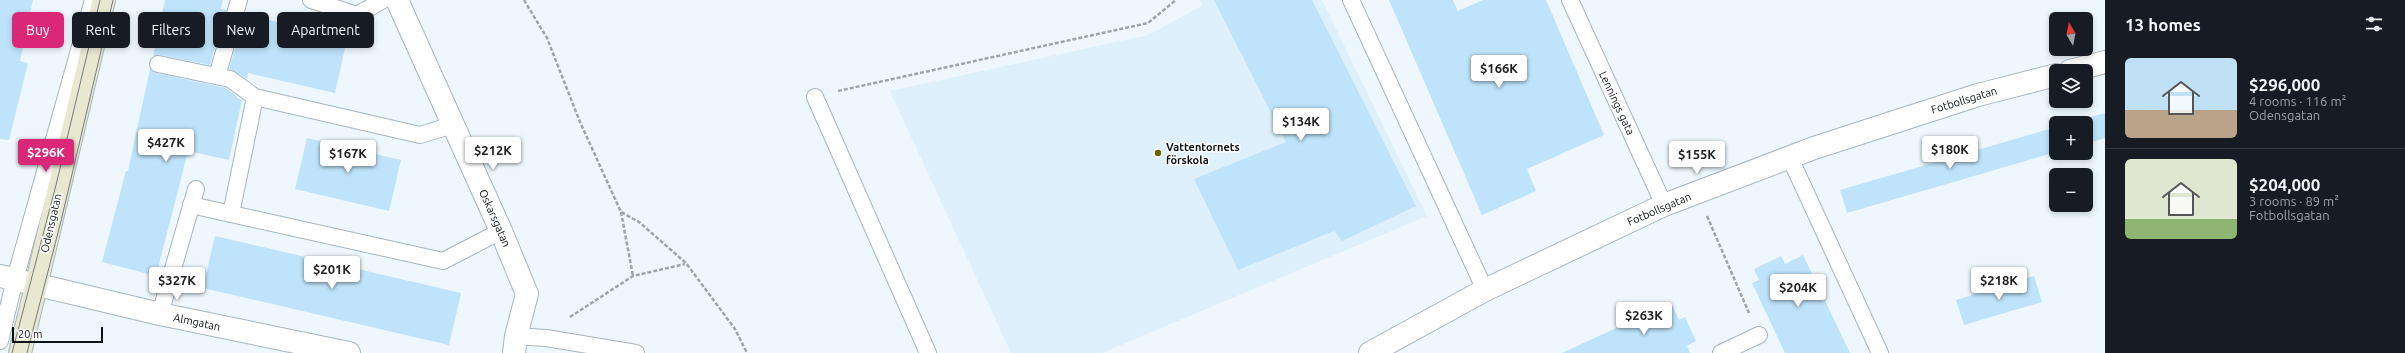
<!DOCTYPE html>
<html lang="en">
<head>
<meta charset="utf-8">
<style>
  body { margin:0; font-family:Ubuntu,sans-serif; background:#242831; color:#f1f3f6; height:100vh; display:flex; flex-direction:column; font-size:15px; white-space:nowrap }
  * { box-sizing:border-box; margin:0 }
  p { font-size:13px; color:#9ea1a6 }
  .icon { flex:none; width:22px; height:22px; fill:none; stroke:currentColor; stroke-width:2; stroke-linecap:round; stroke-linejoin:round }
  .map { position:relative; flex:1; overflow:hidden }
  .details { display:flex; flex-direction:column; background:#171b24; width:300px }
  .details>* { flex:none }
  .guide { position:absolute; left:12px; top:12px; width:380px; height:36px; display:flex; gap:8px }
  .needle { width:26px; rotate:350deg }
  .tools { position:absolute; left:2049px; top:12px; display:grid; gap:8px }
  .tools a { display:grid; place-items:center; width:44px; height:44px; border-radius:6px; background:#171b24; box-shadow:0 2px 6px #0003; font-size:20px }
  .scale { position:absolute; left:12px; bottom:10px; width:91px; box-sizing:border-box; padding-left:4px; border:2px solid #0c1114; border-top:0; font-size:11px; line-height:14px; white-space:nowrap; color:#0c1114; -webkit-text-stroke:3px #fff; paint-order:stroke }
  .price { position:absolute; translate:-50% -34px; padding:0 9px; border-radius:4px; background:#fff; color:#222; font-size:13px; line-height:26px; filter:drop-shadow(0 1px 2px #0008) }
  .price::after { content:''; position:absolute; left:50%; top:24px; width:12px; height:9px; margin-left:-6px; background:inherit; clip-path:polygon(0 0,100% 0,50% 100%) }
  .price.current { background:#db2777; color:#fff }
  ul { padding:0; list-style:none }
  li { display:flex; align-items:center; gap:12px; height:100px; padding:0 20px }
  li+li { border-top:1px solid #363941 }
  li span { display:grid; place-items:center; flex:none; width:112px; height:80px; border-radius:6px; color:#555 }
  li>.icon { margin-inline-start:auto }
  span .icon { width:48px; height:48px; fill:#fffc; stroke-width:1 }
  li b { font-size:17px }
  h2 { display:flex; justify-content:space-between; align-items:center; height:48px; padding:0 20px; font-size:17px }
  .chip { padding:0 14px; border-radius:6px; background:#171b24; box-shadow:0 2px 6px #0003; font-size:14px; line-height:36px }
  .chip.current { background:#db2777; color:#fff }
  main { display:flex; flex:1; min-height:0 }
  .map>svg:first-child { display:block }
</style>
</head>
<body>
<main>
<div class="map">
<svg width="2105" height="353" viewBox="0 0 2105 353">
  <rect width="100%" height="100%" fill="#edf7fd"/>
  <path fill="#ddf0fc" d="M 1200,0 L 1322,0 L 1427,216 L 1102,353 L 1011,353 L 890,91 L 1148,35 L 1202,6 Z"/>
  <g fill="#bee3fa">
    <path d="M 0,0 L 33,0 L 20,61 L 28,63 L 9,140 L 0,139 Z"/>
    <path d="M 165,0 L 223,0 L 221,9 L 226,10 L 210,65 L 160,55 L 153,56 Z"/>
    <path d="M 1214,0 L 1312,0 L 1416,206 L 1342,241 L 1334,231 L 1238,270 L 1194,179 L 1286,142 Z"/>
    <path d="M 1389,0 L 1453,0 L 1458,11 L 1483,0 L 1546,0 L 1604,135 L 1527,169 L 1536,191 L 1482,215 Z"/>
    <path d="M 245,14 L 347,39 L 335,93 L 248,73 L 247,79 L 229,69 Z"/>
    <path d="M 150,69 L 156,73 L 226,88 L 242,100 L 229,160 L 188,151 L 156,276 L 102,262 L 126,171 L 128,171 Z"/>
    <path d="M 2105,113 L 2105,138 L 2086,144 L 2086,123 L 2069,123 Z"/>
    <path d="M 2056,127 L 2056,152 L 1847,213 L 1840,190 Z"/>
    <path d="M 307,138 L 401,160 L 389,211 L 295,189 Z"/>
    <path d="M 215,236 L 461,293 L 449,345 L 203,288 Z"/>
    <path d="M 1803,255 L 1850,353 L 1785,353 L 1752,283 L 1759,280 L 1754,269 L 1781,256 L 1785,264 Z"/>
    <path d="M 2034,276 L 2042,302 L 1964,325 L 1956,300 Z"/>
    <path d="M 1671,303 L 1679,320 L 1685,317 L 1696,341 L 1687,346 L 1690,353 L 1562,353 Z"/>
  </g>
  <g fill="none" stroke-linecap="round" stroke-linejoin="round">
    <g stroke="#a6b5bf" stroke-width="18">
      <g id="lane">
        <path d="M 311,0 L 357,15 L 383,0"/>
        <path d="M 1351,0 L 1485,290"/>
        <path d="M 1570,0 L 1664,205"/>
        <path d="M 158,64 L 230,79 L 255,97"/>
        <path d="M 217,76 L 239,0"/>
        <path d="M 815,97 L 928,353"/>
        <path d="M 1790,158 L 1880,353"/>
        <path d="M 191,205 L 443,261 L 501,231"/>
        <path d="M 231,214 L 255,97 L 420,135 L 453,125"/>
        <path d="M 160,314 L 196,189"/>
        <path d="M 516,336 L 546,338 L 636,353"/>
        <path d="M 0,341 L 15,279 L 93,0"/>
        <path d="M 1721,353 L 1759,335"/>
      </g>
    </g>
    <g stroke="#a6b5bf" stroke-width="24">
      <g id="street">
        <path d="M 397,0 L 501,231 L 527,294 L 516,336 L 514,353"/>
        <path d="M 2070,71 L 2105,62"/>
        <path d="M 0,276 L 160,314 L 349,353"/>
        <path d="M 1370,353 L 1485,290 L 1664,205 L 1814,148 L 1978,95 L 2056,75"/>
      </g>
    </g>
    <g stroke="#a6b5bf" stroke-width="24">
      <path id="secondary" d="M 20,353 L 104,0"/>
    </g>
    <g stroke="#9da5aa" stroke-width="2.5" stroke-dasharray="4 2" stroke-linecap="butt">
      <path d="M 524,0 L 547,38 L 580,122 L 621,212 L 639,222 L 686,263 L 735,329 L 747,353"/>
      <path d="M 838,91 L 1148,23 L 1176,0"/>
      <path d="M 621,212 L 633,276"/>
      <path d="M 1707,216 L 1749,313"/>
      <path d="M 570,317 L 633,276 L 685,264"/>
    </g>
    <use href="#lane" stroke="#fff" stroke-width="16"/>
    <use href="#street" stroke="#fff" stroke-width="22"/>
    <use href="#secondary" stroke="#e8e8d1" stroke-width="22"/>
    <g stroke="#737b7f" stroke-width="1">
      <path d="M 12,353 L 56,185 L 100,0"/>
      <path d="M 27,353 L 61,221 L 113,0"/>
    </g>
  </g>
  <circle fill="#676701" stroke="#fff" stroke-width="1.5" cx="1158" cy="153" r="4"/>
  <g text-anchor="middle" stroke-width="3" stroke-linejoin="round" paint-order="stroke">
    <g font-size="11" fill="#0c1114" stroke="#fff">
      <text transform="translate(1964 100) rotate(-17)" y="4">Fotbollsgatan</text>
      <text transform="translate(1617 103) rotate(65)" y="4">Lennings gata</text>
      <text transform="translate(1659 209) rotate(-23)" y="4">Fotbollsgatan</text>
      <text transform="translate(495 218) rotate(66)" y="4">Oskarsgatan</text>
      <text transform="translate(51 223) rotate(-77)" y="4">Odensgatan</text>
      <text transform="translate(197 322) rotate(12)" y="4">Almgatan</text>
    </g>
    <g font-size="11" font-weight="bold" fill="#0c1114" stroke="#fff" text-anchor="start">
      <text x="1166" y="151">Vattentornets<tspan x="1166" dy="13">förskola</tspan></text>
    </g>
  </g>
</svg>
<div class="tools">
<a><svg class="needle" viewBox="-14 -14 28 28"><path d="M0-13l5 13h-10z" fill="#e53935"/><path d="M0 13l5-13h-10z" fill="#9ea1a6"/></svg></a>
<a><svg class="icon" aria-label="layers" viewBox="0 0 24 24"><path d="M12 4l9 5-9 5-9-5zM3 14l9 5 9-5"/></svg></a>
<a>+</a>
<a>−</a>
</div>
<div class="scale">20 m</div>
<b class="price" style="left:1499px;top:89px">$166K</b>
<b class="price" style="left:1301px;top:142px">$134K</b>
<b class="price" style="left:166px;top:163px">$427K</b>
<b class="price" style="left:1950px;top:170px">$180K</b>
<b class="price" style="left:493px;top:171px">$212K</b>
<b class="price current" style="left:46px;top:173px">$296K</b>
<b class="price" style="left:348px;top:174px">$167K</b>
<b class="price" style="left:1697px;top:175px">$155K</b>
<b class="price" style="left:332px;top:290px">$201K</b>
<b class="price" style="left:177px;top:301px">$327K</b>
<b class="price" style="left:1999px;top:301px">$218K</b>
<b class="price" style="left:1798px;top:308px">$204K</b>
<b class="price" style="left:1644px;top:336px">$263K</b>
<div class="guide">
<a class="chip current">Buy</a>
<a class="chip">Rent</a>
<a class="chip">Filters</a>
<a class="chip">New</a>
<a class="chip">Apartment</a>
</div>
</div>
<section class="details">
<h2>13 homes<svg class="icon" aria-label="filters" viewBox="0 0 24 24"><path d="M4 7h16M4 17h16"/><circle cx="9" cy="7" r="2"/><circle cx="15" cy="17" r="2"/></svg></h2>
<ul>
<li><span style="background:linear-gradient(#bfe0f5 65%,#b9a48a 0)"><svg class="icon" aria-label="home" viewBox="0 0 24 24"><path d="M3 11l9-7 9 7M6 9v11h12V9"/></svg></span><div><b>$296,000</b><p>4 rooms · 116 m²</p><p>Odensgatan</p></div></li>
<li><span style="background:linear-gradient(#dfe7d0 75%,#8fb573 0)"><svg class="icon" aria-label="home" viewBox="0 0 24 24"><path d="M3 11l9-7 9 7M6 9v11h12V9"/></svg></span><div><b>$204,000</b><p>3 rooms · 89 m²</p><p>Fotbollsgatan</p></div></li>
</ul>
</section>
</main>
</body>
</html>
